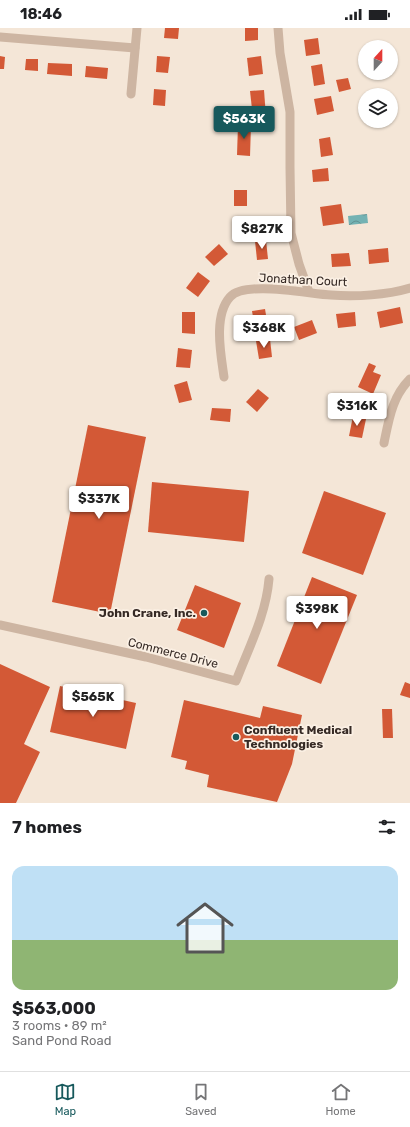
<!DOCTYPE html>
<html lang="en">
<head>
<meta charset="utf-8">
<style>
  body { margin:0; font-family:Rubik,sans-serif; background:#f6f6f6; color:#202124; height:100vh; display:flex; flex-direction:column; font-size:15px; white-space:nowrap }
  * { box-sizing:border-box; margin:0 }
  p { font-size:13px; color:#757577 }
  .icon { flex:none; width:22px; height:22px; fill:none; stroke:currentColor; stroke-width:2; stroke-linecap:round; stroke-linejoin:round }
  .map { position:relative; height:775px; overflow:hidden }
  .sheet { display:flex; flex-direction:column; background:#fff; flex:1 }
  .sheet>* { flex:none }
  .needle { width:26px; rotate:21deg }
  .controls { position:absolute; left:358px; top:12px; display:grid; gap:8px }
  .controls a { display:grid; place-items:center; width:40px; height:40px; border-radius:50%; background:#fff; box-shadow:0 1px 3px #0004; font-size:20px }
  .price { position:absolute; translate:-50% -34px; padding:0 9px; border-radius:4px; background:#fff; color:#222; font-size:13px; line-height:26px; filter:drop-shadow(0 1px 2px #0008) }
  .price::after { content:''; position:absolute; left:50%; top:24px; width:12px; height:9px; margin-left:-6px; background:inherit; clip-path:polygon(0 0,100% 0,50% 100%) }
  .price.active { background:#17595c; color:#fff }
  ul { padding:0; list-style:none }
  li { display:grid; align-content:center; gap:8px; height:212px; padding:0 12px }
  li span { display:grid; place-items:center; height:124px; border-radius:12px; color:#555 }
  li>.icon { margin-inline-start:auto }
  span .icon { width:72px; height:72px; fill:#fffc; stroke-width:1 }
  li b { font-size:17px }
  h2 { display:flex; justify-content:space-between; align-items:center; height:48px; padding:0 12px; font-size:17px }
  .status { display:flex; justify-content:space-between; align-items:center; height:28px; padding:0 20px; background:#fff; direction:ltr }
  .status svg { height:11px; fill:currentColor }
  .menu { display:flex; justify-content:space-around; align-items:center; height:56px; border-top:1px solid #e0e0e0; background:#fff; font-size:11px; color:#757577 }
  .menu a { display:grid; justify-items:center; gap:2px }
  .menu .active { color:#17595c }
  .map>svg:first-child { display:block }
</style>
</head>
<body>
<div class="status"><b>18:46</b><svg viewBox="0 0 49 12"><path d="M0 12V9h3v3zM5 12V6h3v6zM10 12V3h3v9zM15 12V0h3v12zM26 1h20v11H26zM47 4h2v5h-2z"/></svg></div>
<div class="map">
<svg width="410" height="775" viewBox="0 0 410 775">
  <defs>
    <pattern id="water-waves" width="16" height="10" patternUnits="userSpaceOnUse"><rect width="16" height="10" fill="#73b2b3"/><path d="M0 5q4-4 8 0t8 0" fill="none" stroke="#5f9191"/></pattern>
  </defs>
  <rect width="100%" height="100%" fill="#f4e6d7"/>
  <path fill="url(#water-waves)" d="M 367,186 L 368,195 L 349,197 L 348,188 Z"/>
  <g fill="#d35936">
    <path d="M 165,0 L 179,0 L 178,11 L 164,10 Z"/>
    <path d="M 245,0 L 258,0 L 258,12 L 245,13 Z"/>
    <path d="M 318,10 L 320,26 L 306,28 L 304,12 Z"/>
    <path d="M 0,28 L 5,29 L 4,41 L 0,41 Z"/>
    <path d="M 157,28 L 170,29 L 168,45 L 156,44 Z"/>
    <path d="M 261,28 L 263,46 L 249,48 L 247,30 Z"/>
    <path d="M 26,31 L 38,31 L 38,43 L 25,42 Z"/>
    <path d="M 48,35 L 72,36 L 72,48 L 47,46 Z"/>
    <path d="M 322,36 L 325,56 L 314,58 L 311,38 Z"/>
    <path d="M 86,38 L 108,40 L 107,51 L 85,49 Z"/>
    <path d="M 348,50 L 351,61 L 339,64 L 336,52 Z"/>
    <path d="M 154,61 L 166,62 L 165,78 L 153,77 Z"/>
    <path d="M 264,62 L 266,89 L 253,90 L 250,63 Z"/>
    <path d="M 331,68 L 334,83 L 317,87 L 314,71 Z"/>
    <path d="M 238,97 L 251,97 L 250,128 L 237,127 Z"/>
    <path d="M 330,109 L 333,127 L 321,129 L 319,111 Z"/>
    <path d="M 328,140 L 329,153 L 313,154 L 312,142 Z"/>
    <rect x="234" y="162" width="13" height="16"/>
    <path d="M 341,176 L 344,195 L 323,198 L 320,179 Z"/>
    <path d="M 266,212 L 268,231 L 257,232 L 255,213 Z"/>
    <path d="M 219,216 L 228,226 L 214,238 L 205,229 Z"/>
    <path d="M 388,220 L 389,234 L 369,236 L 368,222 Z"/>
    <path d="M 349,225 L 351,238 L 332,239 L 331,226 Z"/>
    <path d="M 198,244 L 210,253 L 198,269 L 186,260 Z"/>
    <path d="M 400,279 L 403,295 L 380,300 L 377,284 Z"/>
    <path d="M 265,281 L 268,299 L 255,301 L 252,283 Z"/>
    <path d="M 182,284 L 195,284 L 195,306 L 182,305 Z"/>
    <path d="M 355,284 L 356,298 L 338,300 L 336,286 Z"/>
    <path d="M 312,292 L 317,305 L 299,312 L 294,299 Z"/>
    <path d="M 270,311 L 272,329 L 259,331 L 256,313 Z"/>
    <path d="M 178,320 L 192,322 L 190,340 L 176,339 Z"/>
    <path d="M 369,335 L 376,338 L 373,344 L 381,347 L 373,366 L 358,359 Z"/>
    <path d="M 187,353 L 192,372 L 179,375 L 174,357 Z"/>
    <path d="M 258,361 L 269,370 L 257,384 L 246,374 Z"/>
    <path d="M 212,380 L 231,381 L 230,394 L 210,392 Z"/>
    <path d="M 353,388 L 366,391 L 362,410 L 349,408 Z"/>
    <path d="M 88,397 L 146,409 L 110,586 L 52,574 Z"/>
    <path d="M 152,454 L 249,463 L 244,514 L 148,504 Z"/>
    <path d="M 324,463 L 386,485 L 363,547 L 302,525 Z"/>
    <path d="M 312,549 L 357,567 L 321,656 L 277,638 Z"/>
    <path d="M 195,557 L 241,575 L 224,620 L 177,602 Z"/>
    <path d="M 0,636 L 50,659 L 24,716 L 40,724 L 16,775 L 0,775 Z"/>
    <path d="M 405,654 L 410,656 L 410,670 L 400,667 Z"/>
    <path d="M 60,658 L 136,675 L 126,721 L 50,704 Z"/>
    <path d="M 184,672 L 260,690 L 263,678 L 302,687 L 292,736 L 277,774 L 207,759 L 209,747 L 185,741 L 187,733 L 171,729 Z"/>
    <path d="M 382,681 L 392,681 L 393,710 L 383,710 Z"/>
  </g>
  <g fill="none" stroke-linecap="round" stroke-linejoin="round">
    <g stroke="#cdb5a2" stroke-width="9">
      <path d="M 278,0 L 280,25 L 290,84 L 290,139 L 291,205 L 299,236 L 309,264"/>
      <path d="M 0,9 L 135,20"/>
      <path d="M 131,66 L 137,0"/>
      <path d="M 224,349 C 221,327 213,288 230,269 C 245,252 309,266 331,267 C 356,269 387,267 410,260"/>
      <path d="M 384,415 C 389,391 392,369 410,351"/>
      <path d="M 0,597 L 146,629 L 236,653 C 249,619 266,587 269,551"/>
    </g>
  </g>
  <g fill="#17595c" stroke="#fbf0e4" stroke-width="1.5">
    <circle cx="204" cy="585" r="4"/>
    <circle cx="236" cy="709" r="4"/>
  </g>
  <g text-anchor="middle" stroke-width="3.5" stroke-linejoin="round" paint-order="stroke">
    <g font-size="12" fill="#362a25" stroke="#fbf0e4">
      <text transform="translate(303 252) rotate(3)" y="4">Jonathan Court</text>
      <text transform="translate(173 625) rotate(14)" y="4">Commerce Drive</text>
    </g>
    <g font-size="12" font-weight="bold" fill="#362a25" stroke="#fbf0e4" text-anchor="end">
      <text x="196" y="589">John Crane, Inc.</text>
      <text x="244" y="706" text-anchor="start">Confluent Medical<tspan x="244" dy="14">Technologies</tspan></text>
    </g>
  </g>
</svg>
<div class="controls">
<a><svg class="needle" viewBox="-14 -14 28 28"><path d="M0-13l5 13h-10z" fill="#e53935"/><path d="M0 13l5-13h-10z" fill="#757577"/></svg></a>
<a><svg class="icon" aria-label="layers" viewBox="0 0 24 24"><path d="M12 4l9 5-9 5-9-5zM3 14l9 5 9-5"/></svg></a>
</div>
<b class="price active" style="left:244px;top:112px">$563K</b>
<b class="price" style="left:262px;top:222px">$827K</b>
<b class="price" style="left:264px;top:321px">$368K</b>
<b class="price" style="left:357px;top:399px">$316K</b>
<b class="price" style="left:99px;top:492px">$337K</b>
<b class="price" style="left:317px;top:602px">$398K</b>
<b class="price" style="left:93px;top:690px">$565K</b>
</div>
<section class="sheet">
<h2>7 homes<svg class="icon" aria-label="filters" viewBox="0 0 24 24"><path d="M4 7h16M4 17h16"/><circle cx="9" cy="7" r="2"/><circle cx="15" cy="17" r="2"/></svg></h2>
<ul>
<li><span style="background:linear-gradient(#bfe0f5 60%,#8fb573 0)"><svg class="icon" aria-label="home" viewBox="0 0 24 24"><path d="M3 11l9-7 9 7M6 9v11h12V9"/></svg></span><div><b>$563,000</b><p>3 rooms · 89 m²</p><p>Sand Pond Road</p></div></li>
</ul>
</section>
<nav class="menu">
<a class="active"><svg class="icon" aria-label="map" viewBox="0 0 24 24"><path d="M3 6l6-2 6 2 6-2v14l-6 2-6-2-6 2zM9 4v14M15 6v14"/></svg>Map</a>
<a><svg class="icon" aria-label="saved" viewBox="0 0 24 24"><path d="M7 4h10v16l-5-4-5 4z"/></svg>Saved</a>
<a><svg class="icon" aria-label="home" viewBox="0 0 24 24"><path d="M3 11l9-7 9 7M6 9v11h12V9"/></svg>Home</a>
</nav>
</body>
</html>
